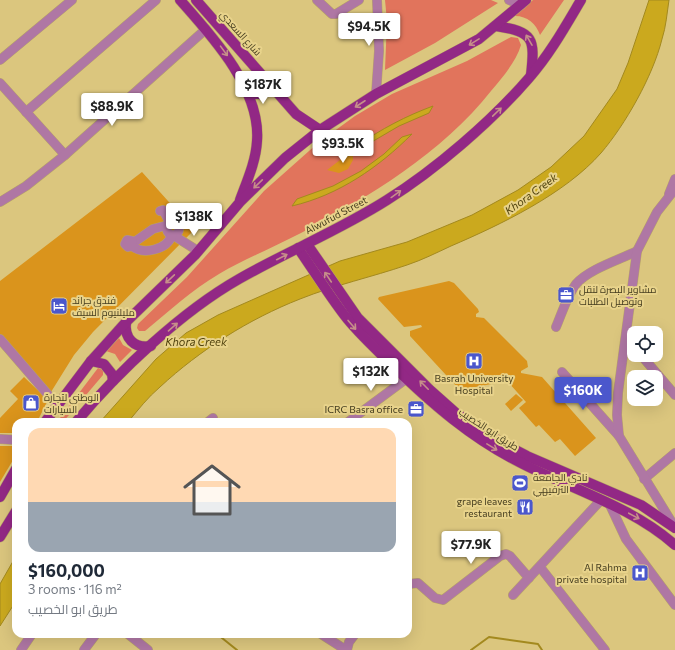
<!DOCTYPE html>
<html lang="en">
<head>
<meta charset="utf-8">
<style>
  body { margin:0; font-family:Commissioner,Cairo,sans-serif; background:#f6f6f7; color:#1f2937; height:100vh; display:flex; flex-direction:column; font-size:15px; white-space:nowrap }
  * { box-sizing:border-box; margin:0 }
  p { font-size:13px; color:#747a83 }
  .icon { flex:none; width:22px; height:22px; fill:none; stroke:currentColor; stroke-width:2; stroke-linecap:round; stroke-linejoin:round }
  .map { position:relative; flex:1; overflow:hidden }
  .side { position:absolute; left:12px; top:418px; width:400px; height:220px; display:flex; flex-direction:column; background:#fff; border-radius:12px; box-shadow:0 4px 16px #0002 }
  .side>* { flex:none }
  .controls { position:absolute; left:627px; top:326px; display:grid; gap:8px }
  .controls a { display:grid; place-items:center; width:36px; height:36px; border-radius:8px; background:#fff; box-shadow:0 4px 16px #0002; font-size:20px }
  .price { position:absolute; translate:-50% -34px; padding:0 9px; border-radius:4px; background:#fff; color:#222; font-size:13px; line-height:26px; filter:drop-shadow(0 1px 2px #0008) }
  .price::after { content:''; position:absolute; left:50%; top:24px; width:12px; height:9px; margin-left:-6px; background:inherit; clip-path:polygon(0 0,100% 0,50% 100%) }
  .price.current { background:#4b57cc; color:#fff }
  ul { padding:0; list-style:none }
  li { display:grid; align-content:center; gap:8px; height:212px; padding:0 16px }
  li span { display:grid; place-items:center; height:124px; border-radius:12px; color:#555 }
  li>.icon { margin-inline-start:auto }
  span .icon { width:72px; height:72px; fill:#fffc; stroke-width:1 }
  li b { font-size:17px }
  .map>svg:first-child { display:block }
</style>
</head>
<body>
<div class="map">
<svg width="675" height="650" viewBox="0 0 675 650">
  <rect width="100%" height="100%" fill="#dbc67e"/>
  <g fill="#e1745c">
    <path d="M 385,0 L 491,0 L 498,3 L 435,43 L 385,70 L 387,21 Z"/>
    <path d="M 533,0 L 564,0 L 540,35 C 536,23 526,15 513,16 Z"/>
    <path d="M 511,37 L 518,38 L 521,45 C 516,62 502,78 491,91 C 443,152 368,198 301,233 C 274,247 245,259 219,274 C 192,290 169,311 145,331 L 139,331 L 137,328 L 138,324 L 187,277 L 264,191 L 318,143 L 355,116 L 392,94 L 467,61 Z"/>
    <path d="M 119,338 L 123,345 L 132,350 L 120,362 L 115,354 L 106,351 Z"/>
    <path d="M 98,368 L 103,370 L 103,375 L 63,422 L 57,422 Z"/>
  </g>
  <g fill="#cba91e" stroke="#a3891e">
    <path d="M 649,0 L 669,0 C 667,13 666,27 662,39 C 653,76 625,125 601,153 C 565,194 500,225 451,246 C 436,253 422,260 407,265 C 372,277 335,285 300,299 C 249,319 200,350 160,387 C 148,397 138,410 128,422 L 100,422 L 156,359 L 186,333 L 218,315 L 340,261 L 407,242 L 472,215 L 518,190 L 551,167 L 584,136 L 617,89 L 628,63 Z"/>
    <path d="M 433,106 L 429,113 L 399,126 L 358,150 L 357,146 C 381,129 406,116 433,106 Z"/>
    <path d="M 412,134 C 379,167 339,195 292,206 L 297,199 L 333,186 L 361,171 L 384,154 L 402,137 Z"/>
    <path d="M 16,556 L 16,601 L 0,626 L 0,584 Z"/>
  </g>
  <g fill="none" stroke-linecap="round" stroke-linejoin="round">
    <g stroke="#a3891e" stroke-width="2">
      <path d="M 217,634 L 237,650"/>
      <path d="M 471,650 L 489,637 L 538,644 L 542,650"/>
    </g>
  </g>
  <g fill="#da941c">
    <path d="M 353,150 L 353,160 L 348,169 L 339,173 L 327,170 Z"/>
    <path d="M 142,172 L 194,230 L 93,332 L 74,355 L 51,392 L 0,338 L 0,281 Z"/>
    <path d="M 449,281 L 454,283 L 478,309 L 479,312 L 476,314 L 476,317 L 484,318 L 527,361 L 528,367 L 521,371 L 521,373 L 542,377 L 596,438 L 575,456 L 560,439 L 555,442 L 539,425 L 536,427 L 519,408 L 526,402 L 507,381 L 465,389 L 458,388 L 410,336 L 410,331 L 422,327 L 421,325 L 404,327 L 378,299 L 379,297 Z"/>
    <path d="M 24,377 L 48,400 L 37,422 L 16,422 L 16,433 L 0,433 L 0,418 L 18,399 L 10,391 Z"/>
    <path d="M 516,394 L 523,400 L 511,411 L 505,404 Z"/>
    <path d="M 0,446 L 12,446 L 16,450 L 16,455 L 0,482 Z"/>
  </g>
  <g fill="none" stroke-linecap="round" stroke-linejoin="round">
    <g stroke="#b7a567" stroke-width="10">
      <g id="minor">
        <path d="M 317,0 L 332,14 L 336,14 L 359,0"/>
        <path d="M 509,0 L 521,5"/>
        <path d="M 0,60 L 72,0"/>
        <path d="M 0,83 L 65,155"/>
        <path d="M 376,94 L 379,51 L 377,0"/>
        <path d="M 26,112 L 156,0"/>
        <path d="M 669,194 L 675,179"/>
        <path d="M 0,202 L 26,186 L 65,155 L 206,29"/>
        <path d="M 160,211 L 163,210 L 170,223"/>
        <circle cx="173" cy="229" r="6"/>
        <path d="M 175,235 L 176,237 L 198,251"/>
        <path d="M 133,243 L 153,229 L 168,225"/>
        <path d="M 132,246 L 132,241 L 127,240 L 125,244 L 128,247 L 132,246 C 143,255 167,250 172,235"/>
        <path d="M 556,327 C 562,313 567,296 576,284 C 589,269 619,260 637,251"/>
        <path d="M 626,337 L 634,346"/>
        <path d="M 0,339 L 57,405"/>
        <path d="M 641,355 L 675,395"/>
        <path d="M 562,372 L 619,436"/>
        <path d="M 208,422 L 213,418"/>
        <path d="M 348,422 L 406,379"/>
        <path d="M 0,439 L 16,440"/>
        <path d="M 644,479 L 675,453"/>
        <path d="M 610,505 L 626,539 L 675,605"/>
        <path d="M 674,526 L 619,436 L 617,415 L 618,393 L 637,251 L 657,212 L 675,189"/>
        <path d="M 540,567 L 605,650"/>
        <path d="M 408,584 L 418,583 L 435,598 L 443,600 L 500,556 L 506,554 L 510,556 L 529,578"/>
        <path d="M 513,595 L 601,500"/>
        <path d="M 128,634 L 148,650"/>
        <path d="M 321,634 L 346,650"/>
        <path d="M 21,650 L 32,634"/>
        <path d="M 84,650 L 96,634"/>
        <path d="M 347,650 L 349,642 L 355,634"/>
      </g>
    </g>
    <g stroke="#b7a567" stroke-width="11">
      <g id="major">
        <path d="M 180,0 C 212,36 261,89 257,141 C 256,161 247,181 240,200"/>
        <path d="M 196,0 L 296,114 L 320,130"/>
        <path d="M 496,26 C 534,32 535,38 531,75"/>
        <path d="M 245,87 L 254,94 L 261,94 L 266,89 L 266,79"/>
        <path d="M 307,244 L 358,318 L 429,389 L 456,413 L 502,443 L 527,456 L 641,505 L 675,528"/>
        <path d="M 298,248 C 314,271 328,294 345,316 C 358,333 375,348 391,364 C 431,403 472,439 523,464 C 574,490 632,507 675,545"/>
        <path d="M 126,322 C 124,338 134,349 151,346"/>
        <path d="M 91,361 L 104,364 L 112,374 L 113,381"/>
        <path d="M 45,422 L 91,361 L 126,322 L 195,255 L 240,202 L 285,158 L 320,130 L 376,94 L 479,39 L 526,0"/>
        <path d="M 76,422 C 119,371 181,312 239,279 C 288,251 340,230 387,200 C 435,170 492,121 529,78 C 550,54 565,27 581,0"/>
        <path d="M 0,497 L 16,469"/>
        <path d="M 0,537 L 16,511"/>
      </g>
    </g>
    <use href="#minor" stroke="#af77a4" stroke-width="9"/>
    <use href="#major" stroke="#922885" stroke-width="10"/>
  </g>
  <defs><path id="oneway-shaft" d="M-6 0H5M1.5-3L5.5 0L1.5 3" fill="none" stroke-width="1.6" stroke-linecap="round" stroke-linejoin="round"/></defs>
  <g stroke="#c68f89">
    <use href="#oneway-shaft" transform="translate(529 40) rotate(-120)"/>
    <use href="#oneway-shaft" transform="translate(474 42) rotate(148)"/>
    <use href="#oneway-shaft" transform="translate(224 51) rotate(54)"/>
    <use href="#oneway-shaft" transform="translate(360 104) rotate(147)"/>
    <use href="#oneway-shaft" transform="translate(497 112) rotate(-44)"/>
    <use href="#oneway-shaft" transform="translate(258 184) rotate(136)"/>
    <use href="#oneway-shaft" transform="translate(396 194) rotate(-36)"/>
    <use href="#oneway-shaft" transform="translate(282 257) rotate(-27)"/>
    <use href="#oneway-shaft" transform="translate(328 277) rotate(-124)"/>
    <use href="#oneway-shaft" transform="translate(170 279) rotate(137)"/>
    <use href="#oneway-shaft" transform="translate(352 325) rotate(49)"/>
    <use href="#oneway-shaft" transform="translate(173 327) rotate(-41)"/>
    <use href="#oneway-shaft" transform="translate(424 385) rotate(-135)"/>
    <use href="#oneway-shaft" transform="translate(492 447) rotate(31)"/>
    <use href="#oneway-shaft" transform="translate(634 516) rotate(28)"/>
  </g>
  <defs>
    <g id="office-square" transform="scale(0.9)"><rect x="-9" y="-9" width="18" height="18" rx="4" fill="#4b57cc" stroke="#e8d38b"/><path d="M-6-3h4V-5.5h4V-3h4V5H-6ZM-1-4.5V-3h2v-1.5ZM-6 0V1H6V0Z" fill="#fff"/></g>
    <g id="hotel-square" transform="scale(0.9)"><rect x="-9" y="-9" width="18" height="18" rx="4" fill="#4b57cc" stroke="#e8d38b"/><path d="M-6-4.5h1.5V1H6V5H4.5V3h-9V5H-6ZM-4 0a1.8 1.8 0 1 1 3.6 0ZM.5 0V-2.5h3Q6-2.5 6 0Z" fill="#fff"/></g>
    <g id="hospital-square" transform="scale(0.9)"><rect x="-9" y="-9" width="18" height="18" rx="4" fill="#4b57cc" stroke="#e8d38b"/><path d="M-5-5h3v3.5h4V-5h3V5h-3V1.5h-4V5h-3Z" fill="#fff"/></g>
    <g id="shop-square" transform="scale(0.9)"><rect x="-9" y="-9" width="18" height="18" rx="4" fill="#4b57cc" stroke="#e8d38b"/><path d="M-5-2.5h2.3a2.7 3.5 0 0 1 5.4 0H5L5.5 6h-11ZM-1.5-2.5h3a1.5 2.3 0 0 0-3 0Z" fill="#fff"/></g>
    <g id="stadium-square" transform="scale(0.9)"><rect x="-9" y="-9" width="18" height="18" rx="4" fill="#4b57cc" stroke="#e8d38b"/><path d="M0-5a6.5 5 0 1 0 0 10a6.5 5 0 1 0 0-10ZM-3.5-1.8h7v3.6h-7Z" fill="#fff"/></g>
    <g id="restaurant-square" transform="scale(0.9)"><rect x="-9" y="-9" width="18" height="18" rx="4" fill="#4b57cc" stroke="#e8d38b"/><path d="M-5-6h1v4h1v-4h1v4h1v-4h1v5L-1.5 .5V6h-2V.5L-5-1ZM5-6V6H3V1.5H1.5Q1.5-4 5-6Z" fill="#fff"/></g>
  </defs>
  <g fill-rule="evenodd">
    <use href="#office-square" x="566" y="295"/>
    <use href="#hotel-square" x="59" y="306"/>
    <use href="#hospital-square" x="474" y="361"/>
    <use href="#shop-square" x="31" y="403"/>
    <use href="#office-square" x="416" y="409"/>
    <use href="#stadium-square" x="520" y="483"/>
    <use href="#restaurant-square" x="525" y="507"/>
    <use href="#hospital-square" x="640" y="573"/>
  </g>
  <g text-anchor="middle" stroke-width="4" stroke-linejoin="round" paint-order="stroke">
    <g font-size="10" fill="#453d1f" stroke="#e8d38b">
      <text transform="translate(241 33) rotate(48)" y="4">شارع السعدي</text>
      <text transform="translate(336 215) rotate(-28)" y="4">Alwufud Street</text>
      <text transform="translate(489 429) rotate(33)" y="4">طريق ابو الخصيب</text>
    </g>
    <g font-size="10" fill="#453d1f" stroke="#e8d38b" text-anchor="start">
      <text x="579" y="293">مشاوير البصرة لنقل<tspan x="579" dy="12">وتوصيل الطلبات</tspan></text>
      <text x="72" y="304">فندق جراند<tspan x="72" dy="12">مليلنيوم السيف</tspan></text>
      <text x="474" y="382" text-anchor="middle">Basrah University<tspan x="474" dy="12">Hospital</tspan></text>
      <text x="44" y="401">الوطني لتجارة<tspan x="44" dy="12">السيارات</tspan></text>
      <text x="403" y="413" text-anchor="end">ICRC Basra office</text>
      <text x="533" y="481">نادي الجامعة<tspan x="533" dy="12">الترفيهي</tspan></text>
      <text x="512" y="505" text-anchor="end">grape leaves<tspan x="512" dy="12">restaurant</tspan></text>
      <text x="627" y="571" text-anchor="end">Al Rahma<tspan x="627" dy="12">private hospital</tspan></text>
    </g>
    <g font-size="11" font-style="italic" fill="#50420e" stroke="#e8d38b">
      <text transform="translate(531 194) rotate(-36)" y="4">Khora Creek</text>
      <text x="196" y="346">Khora Creek</text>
    </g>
  </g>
</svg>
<div class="controls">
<a><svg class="icon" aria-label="locate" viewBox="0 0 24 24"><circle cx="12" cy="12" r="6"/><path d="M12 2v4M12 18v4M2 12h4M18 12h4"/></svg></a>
<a><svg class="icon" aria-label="layers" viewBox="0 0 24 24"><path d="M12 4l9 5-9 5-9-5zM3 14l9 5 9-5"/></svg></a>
</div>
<b class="price" style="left:369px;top:47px">$94.5K</b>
<b class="price" style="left:263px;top:105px">$187K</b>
<b class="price" style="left:112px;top:127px">$88.9K</b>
<b class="price" style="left:343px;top:164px">$93.5K</b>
<b class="price" style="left:194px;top:237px">$138K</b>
<b class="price" style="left:371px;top:392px">$132K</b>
<b class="price current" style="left:583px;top:411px">$160K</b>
<b class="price" style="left:471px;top:565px">$77.9K</b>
<section class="side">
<ul>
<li><span style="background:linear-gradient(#ffd9b3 60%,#9aa5b1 0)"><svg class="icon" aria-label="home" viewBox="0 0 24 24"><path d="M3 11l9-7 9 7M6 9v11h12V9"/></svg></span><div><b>$160,000</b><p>3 rooms · 116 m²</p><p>طريق ابو الخصيب</p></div></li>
</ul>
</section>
</div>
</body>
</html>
